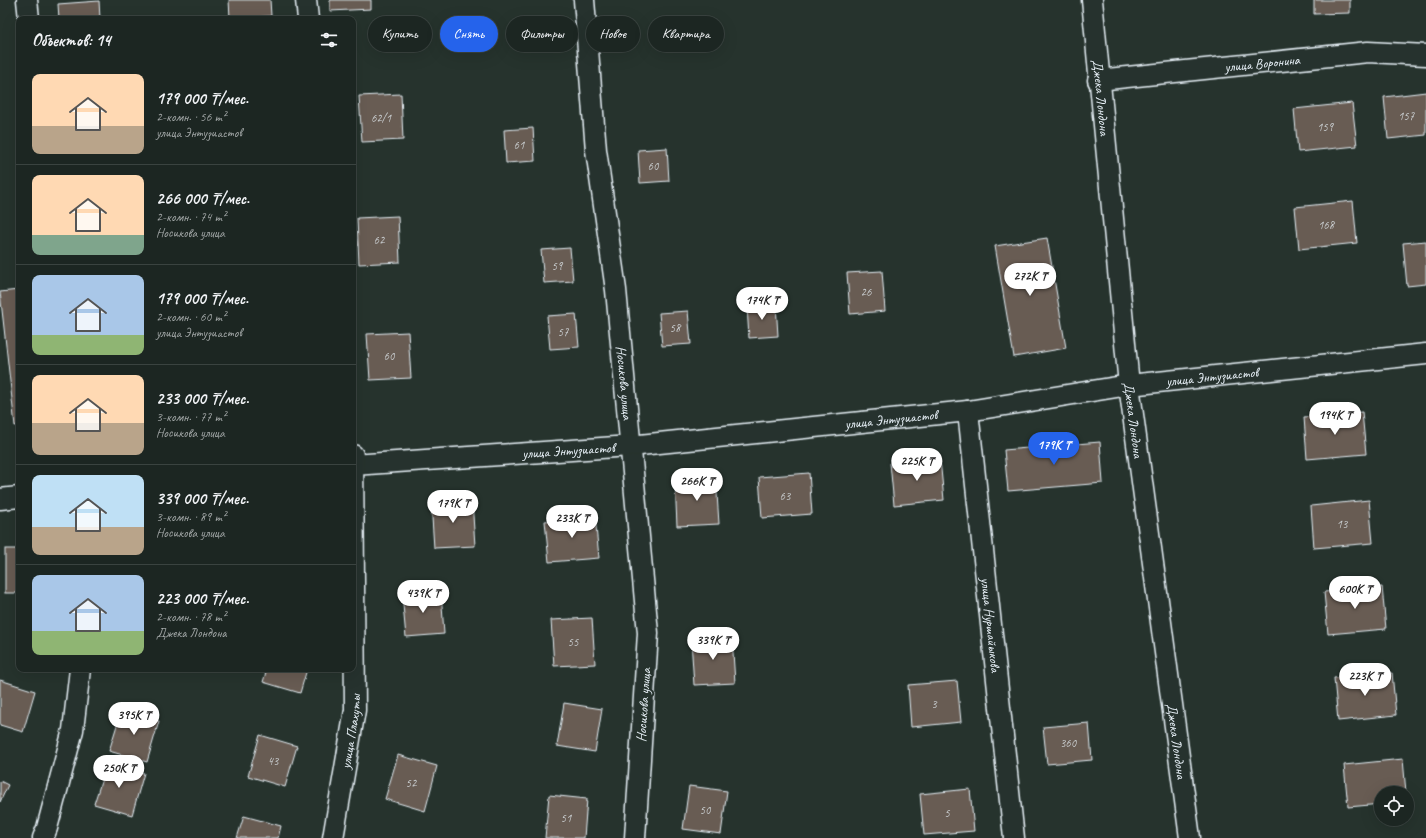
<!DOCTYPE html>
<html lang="ru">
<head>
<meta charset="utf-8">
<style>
  body { margin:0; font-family:Caveat,sans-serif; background:#29322f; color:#f1f3f6; height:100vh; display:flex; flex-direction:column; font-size:15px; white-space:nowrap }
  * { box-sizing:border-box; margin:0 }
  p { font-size:13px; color:#a0a5a5 }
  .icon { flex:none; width:22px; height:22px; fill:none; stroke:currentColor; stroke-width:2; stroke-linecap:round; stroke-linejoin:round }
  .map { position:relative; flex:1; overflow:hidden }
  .sheet { position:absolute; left:16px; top:16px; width:340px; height:656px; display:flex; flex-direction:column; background:#1c2622; border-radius:8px; box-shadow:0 4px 16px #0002,0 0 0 1px #3a4340 }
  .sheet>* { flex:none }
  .top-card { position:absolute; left:368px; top:16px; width:380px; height:36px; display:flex; gap:8px }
  .buttons { position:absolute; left:1374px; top:786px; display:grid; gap:8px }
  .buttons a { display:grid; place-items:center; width:40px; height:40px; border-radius:50%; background:#1c2622; box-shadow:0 4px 16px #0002,0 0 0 1px #3a4340; font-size:20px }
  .price { position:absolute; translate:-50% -34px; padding:0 9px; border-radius:14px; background:#fff; color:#222; font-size:13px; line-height:26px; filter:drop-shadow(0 1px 2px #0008) }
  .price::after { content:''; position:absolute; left:50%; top:24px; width:12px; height:9px; margin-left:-6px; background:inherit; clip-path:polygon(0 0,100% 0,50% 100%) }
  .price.on { background:#2563eb; color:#fff }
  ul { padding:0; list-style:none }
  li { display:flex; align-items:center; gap:12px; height:100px; padding:0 16px }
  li+li { border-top:1px solid #3a4340 }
  li span { display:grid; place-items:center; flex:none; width:112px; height:80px; border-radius:8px; color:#555 }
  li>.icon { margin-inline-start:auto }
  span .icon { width:48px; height:48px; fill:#fffc; stroke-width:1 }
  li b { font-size:17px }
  h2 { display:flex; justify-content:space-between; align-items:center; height:48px; padding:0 16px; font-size:17px }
  .tag { padding:0 14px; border-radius:18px; background:#1c2622; box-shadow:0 4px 16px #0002,0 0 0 1px #3a4340; font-size:14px; line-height:36px }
  .tag.on { background:#2563eb; color:#fff }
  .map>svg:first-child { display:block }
</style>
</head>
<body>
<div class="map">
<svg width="1426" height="838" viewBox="0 0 1426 838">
  <rect width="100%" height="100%" fill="#26332d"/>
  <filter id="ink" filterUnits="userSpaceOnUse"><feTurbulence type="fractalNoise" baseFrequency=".025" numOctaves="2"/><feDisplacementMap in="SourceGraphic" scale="8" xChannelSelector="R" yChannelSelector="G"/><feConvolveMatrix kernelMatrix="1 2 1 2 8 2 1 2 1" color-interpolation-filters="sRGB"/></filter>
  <g filter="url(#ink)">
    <g fill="#675c52" stroke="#e8f1f8">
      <path d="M 229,0 L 270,0 L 271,16 L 230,18 Z"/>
      <path d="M 330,0 L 371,0 L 371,9 L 330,11 Z"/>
      <path d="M 1314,0 L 1350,0 L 1350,13 L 1314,14 Z"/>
      <path d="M 99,1 L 100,19 L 59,19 L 58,4 Z"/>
      <path d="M 1426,92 L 1426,135 L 1388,139 L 1384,97 Z"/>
      <path d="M 401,94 L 403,140 L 362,142 L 359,96 Z"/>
      <path d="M 1352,103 L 1357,146 L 1298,152 L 1294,109 Z"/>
      <path d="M 533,128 L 535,161 L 506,163 L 504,130 Z"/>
      <path d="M 667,148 L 669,181 L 640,183 L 638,150 Z"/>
      <path d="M 1353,201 L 1357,243 L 1299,249 L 1295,207 Z"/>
      <path d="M 398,216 L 400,262 L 359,264 L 357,218 Z"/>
      <path d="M 1047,238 L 1066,348 L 1014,357 L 995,246 Z"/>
      <path d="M 1426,241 L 1426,284 L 1407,286 L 1403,243 Z"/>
      <path d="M 570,248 L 573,281 L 544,283 L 541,250 Z"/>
      <path d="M 882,271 L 885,311 L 850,314 L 847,273 Z"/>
      <path d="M 19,290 L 19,425 L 15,426 L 0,292 Z"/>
      <path d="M 776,304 L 778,336 L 749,338 L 747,306 Z"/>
      <path d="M 688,311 L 691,344 L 662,346 L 659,313 Z"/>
      <path d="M 576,314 L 579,347 L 550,349 L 547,316 Z"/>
      <path d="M 408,332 L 411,378 L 370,380 L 367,334 Z"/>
      <path d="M 1362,412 L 1366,454 L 1307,459 L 1304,417 Z"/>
      <path d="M 1100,442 L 1103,483 L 1008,491 L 1004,450 Z"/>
      <path d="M 940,459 L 944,500 L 894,505 L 890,463 Z"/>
      <path d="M 809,473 L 812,514 L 762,518 L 759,477 Z"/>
      <path d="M 716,478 L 719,524 L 677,526 L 675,480 Z"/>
      <path d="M 472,500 L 475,546 L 434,548 L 431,502 Z"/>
      <path d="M 1369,500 L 1373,543 L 1314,548 L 1311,506 Z"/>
      <path d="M 595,516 L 599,558 L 549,562 L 545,521 Z"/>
      <rect x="5" y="549" width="14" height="44"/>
      <path d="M 1382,587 L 1386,629 L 1328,634 L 1324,592 Z"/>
      <path d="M 441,591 L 444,634 L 406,637 L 402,594 Z"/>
      <path d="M 592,618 L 595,664 L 554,666 L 551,620 Z"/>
      <path d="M 732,637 L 735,683 L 694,685 L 691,640 Z"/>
      <path d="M 267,669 L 307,669 L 300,693 L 263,682 Z"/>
      <path d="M 1392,673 L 1396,715 L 1338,721 L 1334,678 Z"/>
      <path d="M 0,680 L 35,691 L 23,732 L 0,725 Z"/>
      <path d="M 957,681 L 961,722 L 911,727 L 908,685 Z"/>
      <path d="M 564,703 L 602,709 L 595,752 L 557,746 Z"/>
      <path d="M 122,709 L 159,721 L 147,762 L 109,751 Z"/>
      <path d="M 1089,723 L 1092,760 L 1047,764 L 1043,727 Z"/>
      <path d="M 260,735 L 297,746 L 285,787 L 248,776 Z"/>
      <path d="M 398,755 L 437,766 L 425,811 L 385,799 Z"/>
      <path d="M 1403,759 L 1406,793 L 1381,793 L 1381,804 L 1348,807 L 1344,765 Z"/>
      <path d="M 107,763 L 144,773 L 132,815 L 94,804 Z"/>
      <path d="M 0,781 L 8,785 L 0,802 Z"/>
      <path d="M 689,786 L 727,791 L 721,834 L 683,829 Z"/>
      <path d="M 970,789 L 974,831 L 924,835 L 920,794 Z"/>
      <path d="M 549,795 L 587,799 L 584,838 L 545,838 Z"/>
      <path d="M 244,816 L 281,826 L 278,838 L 237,838 Z"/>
    </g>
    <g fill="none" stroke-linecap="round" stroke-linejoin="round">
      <g stroke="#e8f1f8" stroke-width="23">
        <g id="minor">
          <path d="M 27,0 L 29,19"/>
          <path d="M 306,0 L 308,19"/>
          <path id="s1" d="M 584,0 L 596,150 L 616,290 L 648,633 L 635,838"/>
          <path id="s2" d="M 1092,0 L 1129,385 L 1190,838"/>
          <path id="s3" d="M 1098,80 L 1368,52 L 1426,55"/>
          <path id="s4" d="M 968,411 L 1014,838"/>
          <path id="s5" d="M 353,465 L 630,446 L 968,411 L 1129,385 L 1426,354"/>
          <path d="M 0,499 L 19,497"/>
          <path d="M 43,838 L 47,828 L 73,730 L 80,669"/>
          <path id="s6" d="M 333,838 L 355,710 L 353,455"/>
        </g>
      </g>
      <use href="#minor" stroke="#26332d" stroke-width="20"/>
    </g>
  </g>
  <g text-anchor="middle" stroke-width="4" stroke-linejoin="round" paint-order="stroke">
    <g font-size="12" fill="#c8ccce">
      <text x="1406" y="120">157</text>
      <text x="381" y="122">62/1</text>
      <text x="1325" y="131">159</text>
      <text x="519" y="149">61</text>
      <text x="653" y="170">60</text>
      <text x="1326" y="229">168</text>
      <text x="379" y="244">62</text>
      <text x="557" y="270">59</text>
      <text x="866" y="296">26</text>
      <text x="675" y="332">58</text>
      <text x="563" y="336">57</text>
      <text x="389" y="360">60</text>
      <text x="785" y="500">63</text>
      <text x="1342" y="528">13</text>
      <text x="573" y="646">55</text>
      <text x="934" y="708">3</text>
      <text x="1068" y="747">360</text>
      <text x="273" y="765">43</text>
      <text x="411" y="787">52</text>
      <text x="705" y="814">50</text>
      <text x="947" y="817">5</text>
      <text x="566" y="822">51</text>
    </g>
    <g font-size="14" fill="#e8f1f8" stroke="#26332d">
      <text dy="5" stroke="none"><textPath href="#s3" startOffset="165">улица Воронина</textPath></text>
      <text dy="5" stroke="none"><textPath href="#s2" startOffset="98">Джека Лондона</textPath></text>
      <text dy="5" stroke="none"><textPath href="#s5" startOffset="864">улица Энтузиастов</textPath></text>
      <text dy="5" stroke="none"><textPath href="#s1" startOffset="385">Носикова улица</textPath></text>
      <text dy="5" stroke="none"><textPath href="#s5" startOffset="540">улица Энтузиастов</textPath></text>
      <text dy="5" stroke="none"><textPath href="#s2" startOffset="422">Джека Лондона</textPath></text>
      <text dy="5" stroke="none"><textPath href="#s5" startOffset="216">улица Энтузиастов</textPath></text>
      <text dy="5" stroke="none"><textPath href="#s4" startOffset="215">улица Нуршайыкова</textPath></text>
      <text transform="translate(643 705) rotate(-86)" y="5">Носикова улица</text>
      <text dy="5" stroke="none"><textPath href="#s6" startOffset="108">улица Плахуты</textPath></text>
      <text dy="5" stroke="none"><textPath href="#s2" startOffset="746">Джека Лондона</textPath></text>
    </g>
  </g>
</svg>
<div class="buttons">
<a><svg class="icon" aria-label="locate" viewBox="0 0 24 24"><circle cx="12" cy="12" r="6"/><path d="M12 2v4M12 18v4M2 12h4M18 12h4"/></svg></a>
</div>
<b class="price" style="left:1030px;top:297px">272K ₸</b>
<b class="price" style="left:762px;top:321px">174K ₸</b>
<b class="price" style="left:1335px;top:436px">194K ₸</b>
<b class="price on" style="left:1054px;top:466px">179K ₸</b>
<b class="price" style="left:917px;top:482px">225K ₸</b>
<b class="price" style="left:697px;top:502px">266K ₸</b>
<b class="price" style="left:453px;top:524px">179K ₸</b>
<b class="price" style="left:572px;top:539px">233K ₸</b>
<b class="price" style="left:1355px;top:610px">600K ₸</b>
<b class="price" style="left:423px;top:614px">439K ₸</b>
<b class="price" style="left:713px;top:661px">339K ₸</b>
<b class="price" style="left:1365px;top:697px">223K ₸</b>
<b class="price" style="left:134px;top:736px">395K ₸</b>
<b class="price" style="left:119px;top:789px">250K ₸</b>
<div class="top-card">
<a class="tag">Купить</a>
<a class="tag on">Снять</a>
<a class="tag">Фильтры</a>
<a class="tag">Новое</a>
<a class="tag">Квартира</a>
</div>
<section class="sheet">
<h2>Объектов: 14<svg class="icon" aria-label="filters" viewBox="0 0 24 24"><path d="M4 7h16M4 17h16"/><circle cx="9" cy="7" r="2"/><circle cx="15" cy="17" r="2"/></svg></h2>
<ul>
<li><span style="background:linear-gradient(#ffd9b3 65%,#b9a48a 0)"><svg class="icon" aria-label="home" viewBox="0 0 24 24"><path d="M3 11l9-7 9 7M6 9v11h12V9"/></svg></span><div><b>179 000 ₸/мес.</b><p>2-комн. · 56 m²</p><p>улица Энтузиастов</p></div></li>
<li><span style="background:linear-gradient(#ffd9b3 75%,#7fa58c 0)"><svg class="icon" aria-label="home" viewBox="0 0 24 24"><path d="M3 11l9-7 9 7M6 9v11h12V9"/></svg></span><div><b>266 000 ₸/мес.</b><p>2-комн. · 74 m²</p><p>Носикова улица</p></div></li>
<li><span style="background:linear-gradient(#a9c7e8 75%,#8fb573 0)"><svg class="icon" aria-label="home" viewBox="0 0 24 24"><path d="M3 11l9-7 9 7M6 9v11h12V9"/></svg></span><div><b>179 000 ₸/мес.</b><p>2-комн. · 60 m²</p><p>улица Энтузиастов</p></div></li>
<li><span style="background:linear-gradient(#ffd9b3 60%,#b9a48a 0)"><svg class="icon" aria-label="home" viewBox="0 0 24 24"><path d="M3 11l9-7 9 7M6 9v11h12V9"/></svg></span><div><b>233 000 ₸/мес.</b><p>3-комн. · 77 m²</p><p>Носикова улица</p></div></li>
<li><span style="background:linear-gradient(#bfe0f5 65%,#b9a48a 0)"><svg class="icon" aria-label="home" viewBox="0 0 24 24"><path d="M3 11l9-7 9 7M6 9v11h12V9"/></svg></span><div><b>339 000 ₸/мес.</b><p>3-комн. · 89 m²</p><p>Носикова улица</p></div></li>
<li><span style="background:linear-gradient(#a9c7e8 70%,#8fb573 0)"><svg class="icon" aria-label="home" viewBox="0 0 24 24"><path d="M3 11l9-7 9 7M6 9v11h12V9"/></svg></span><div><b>223 000 ₸/мес.</b><p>2-комн. · 78 m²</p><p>Джека Лондона</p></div></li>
</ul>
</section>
</div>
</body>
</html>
